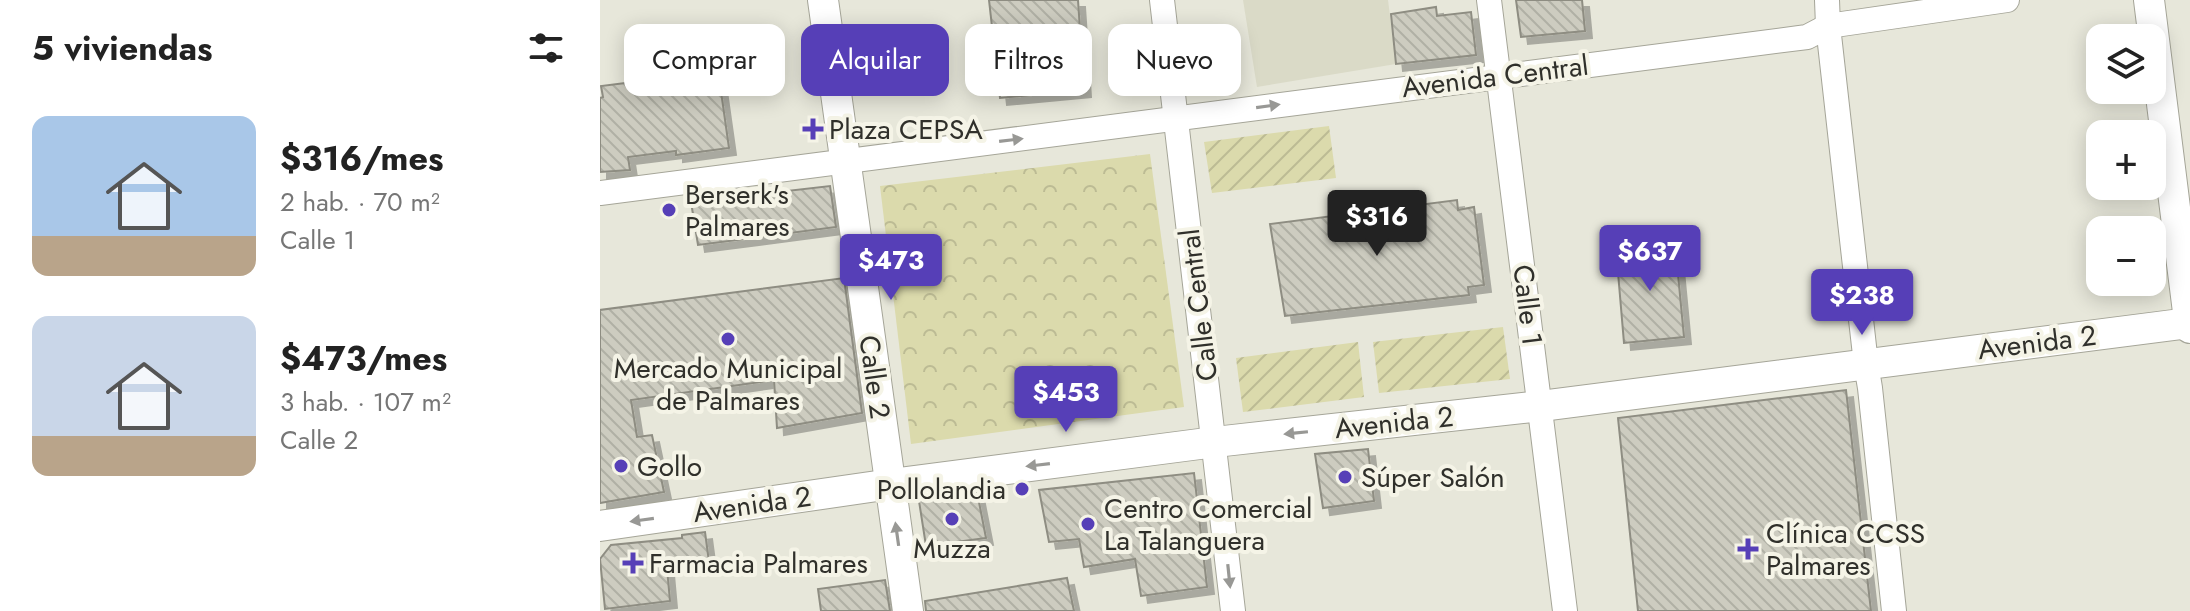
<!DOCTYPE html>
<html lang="es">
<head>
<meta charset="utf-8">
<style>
  body { margin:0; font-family:Jost,sans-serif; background:#f2f2f2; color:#222; height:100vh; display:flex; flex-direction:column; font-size:30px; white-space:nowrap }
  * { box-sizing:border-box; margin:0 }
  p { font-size:26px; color:#767676 }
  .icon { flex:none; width:44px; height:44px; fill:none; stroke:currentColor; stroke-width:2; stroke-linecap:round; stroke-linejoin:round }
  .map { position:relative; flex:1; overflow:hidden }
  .details { display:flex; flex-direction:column; background:#fff; width:600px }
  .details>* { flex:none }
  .hud { position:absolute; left:24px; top:24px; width:760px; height:72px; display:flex; gap:16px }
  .buttons { position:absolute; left:1486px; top:24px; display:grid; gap:16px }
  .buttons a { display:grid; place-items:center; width:80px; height:80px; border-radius:16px; background:#fff; box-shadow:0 4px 20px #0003; font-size:40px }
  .price { position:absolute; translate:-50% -68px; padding:0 18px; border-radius:8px; background:#563fb7; color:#fff; font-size:26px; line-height:52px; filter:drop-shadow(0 2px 4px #0008) }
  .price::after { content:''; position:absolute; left:50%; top:48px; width:24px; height:18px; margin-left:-12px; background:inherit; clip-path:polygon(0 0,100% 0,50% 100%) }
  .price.on { background:#222; color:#fff }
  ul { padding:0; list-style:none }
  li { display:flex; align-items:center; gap:24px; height:200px; padding:0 32px }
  li span { display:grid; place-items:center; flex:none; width:224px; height:160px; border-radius:16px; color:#555 }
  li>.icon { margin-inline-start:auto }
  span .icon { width:96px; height:96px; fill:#fffc; stroke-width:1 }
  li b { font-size:34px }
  h2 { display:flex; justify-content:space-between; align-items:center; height:96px; padding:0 32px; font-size:34px }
  .tag { padding:0 28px; border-radius:16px; background:#fff; box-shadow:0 4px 20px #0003; font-size:28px; line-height:72px }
  .tag.on { background:#563fb7; color:#fff }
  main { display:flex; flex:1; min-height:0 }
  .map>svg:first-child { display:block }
</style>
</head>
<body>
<main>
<section class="details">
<h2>5 viviendas<svg class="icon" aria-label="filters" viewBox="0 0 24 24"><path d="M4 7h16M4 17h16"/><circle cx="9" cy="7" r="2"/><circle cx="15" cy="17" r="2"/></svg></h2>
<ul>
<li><span style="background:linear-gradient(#a9c7e8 75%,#b9a48a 0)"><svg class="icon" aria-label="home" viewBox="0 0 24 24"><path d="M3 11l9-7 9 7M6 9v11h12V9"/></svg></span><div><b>$316/mes</b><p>2 hab. · 70 m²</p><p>Calle 1</p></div></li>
<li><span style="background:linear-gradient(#c9d6e8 75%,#b9a48a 0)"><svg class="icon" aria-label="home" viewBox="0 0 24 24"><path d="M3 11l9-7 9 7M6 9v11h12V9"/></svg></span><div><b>$473/mes</b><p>3 hab. · 107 m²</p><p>Calle 2</p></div></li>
</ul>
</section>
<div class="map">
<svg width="1590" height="611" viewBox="0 0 1590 611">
  <defs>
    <pattern id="forest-crowns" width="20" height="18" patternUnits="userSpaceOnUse" patternTransform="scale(2)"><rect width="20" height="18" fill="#dbdaac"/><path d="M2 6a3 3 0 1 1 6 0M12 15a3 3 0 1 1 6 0" fill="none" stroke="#bcbb94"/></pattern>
    <pattern id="garden-furrows" width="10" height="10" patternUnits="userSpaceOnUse" patternTransform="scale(2)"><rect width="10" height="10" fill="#dbdaac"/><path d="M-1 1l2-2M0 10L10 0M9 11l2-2" fill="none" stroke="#bcbb94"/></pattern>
    <pattern id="building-back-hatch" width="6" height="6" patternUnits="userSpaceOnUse" patternTransform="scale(2)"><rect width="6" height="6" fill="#cdccc0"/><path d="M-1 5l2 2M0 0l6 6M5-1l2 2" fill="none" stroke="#b0b0a5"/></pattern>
    <filter id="shadow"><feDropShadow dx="7" dy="7" stdDeviation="0" flood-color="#0004"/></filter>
  </defs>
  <rect width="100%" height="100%" fill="#e7e7da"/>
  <path fill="#dadac7" d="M 643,0 L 788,0 L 796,64 L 657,87 Z"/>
  <path fill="url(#forest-crowns)" d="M 550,154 L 584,407 L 311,444 L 280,186 Z"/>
  <g fill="url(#garden-furrows)">
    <path d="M 729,126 L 736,178 L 612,193 L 604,142 Z"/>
    <path d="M 903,327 L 910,379 L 779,393 L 773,342 Z"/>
    <path d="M 758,342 L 764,397 L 643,412 L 636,358 Z"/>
  </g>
  <g fill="url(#building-back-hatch)" stroke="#8e8d82" stroke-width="2" filter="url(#shadow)">
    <path d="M 389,0 L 478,0 L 484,90 L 400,98 Z"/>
    <path d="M 916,0 L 982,0 L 985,31 L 921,37 Z"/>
    <path d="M 836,7 L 837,16 L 871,12 L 876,55 L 796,64 L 791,14 Z"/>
    <path d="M 116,56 L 129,148 L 76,155 L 76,151 L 28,157 L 30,170 L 0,172 L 0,98 L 3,97 L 1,86 L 41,81 L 40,66 Z"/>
    <path d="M 230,186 L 236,227 L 98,245 L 91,202 Z"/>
    <path d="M 857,200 L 858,210 L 874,207 L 884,285 L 868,287 L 869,295 L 685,316 L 670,224 Z"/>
    <path d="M 1075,243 L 1084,337 L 1024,343 L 1016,249 Z"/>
    <path d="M 244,278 L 262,413 L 177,428 L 174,380 L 31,400 L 37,437 L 52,435 L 64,492 L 0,503 L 0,310 Z"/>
    <path d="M 1246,390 L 1271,611 L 1038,611 L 1018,418 Z"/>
    <path d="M 768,449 L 774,501 L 723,508 L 715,454 Z"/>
    <path d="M 594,473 L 607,587 L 541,596 L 535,559 L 484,567 L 479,539 L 449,542 L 439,490 Z"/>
    <path d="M 377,492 L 386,538 L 326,546 L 319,501 Z"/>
    <path d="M 105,532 L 109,562 L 67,568 L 70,601 L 5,609 L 0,559 L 11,545 L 82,538 L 82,535 Z"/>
    <path d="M 467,578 L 474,611 L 326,611 L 325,601 Z"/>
    <path d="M 285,580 L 290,611 L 221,611 L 218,589 Z"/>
  </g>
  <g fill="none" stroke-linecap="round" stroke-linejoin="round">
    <g stroke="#a5a598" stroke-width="26">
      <g id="minor">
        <path d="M 562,0 L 633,611"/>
        <path d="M 889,0 L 965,611"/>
        <path d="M 1227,0 L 1228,26 L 1266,364 L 1270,388 L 1294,611"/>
        <path d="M 0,193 C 402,140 804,86 1207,37 L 1228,26 L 1407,0"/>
      </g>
    </g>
    <g stroke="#a5a598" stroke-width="32">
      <g id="major">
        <path d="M 223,0 L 308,611"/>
        <path d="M 1549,0 L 1590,328"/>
        <path d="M 0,526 L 291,484 L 615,442 L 941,406 L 1589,323"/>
      </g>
    </g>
    <use href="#minor" stroke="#fff" stroke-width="24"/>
    <use href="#major" stroke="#fff" stroke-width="30"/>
  </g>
  <defs><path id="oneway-solid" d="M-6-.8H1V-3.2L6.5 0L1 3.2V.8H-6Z" transform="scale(2)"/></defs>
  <g fill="#989895">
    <use href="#oneway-solid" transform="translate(668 106) rotate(-8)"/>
    <use href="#oneway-solid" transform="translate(411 140) rotate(-7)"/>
    <use href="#oneway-solid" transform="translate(696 433) rotate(174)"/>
    <use href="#oneway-solid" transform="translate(438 465) rotate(173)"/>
    <use href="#oneway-solid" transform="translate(42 520) rotate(172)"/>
    <use href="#oneway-solid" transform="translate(297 534) rotate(-98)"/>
    <use href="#oneway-solid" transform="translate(629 576) rotate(84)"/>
  </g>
  <g fill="#563fb7" stroke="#f5f4e7" stroke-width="3">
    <path d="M209 117h8v8h8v8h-8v8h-8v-8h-8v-8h8z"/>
    <circle cx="69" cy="210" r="8"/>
    <circle cx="128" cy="339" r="8"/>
    <circle cx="21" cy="466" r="8"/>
    <circle cx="745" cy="477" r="8"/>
    <circle cx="422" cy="489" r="8"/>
    <circle cx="352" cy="519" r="8"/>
    <circle cx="488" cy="524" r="8"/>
    <path d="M1144 537h8v8h8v8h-8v8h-8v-8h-8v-8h8z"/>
    <path d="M29 551h8v8h8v8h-8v8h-8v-8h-8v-8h8z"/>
  </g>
  <g text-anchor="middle" stroke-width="8" stroke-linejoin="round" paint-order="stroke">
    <g font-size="28" fill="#30302b" stroke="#f5f4e7">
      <text transform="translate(895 76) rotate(-7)" y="10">Avenida Central</text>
      <text transform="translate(598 305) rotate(-97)" y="10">Calle Central</text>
      <text transform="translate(928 305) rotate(83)" y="10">Calle 1</text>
      <text transform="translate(1437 342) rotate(-7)" y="10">Avenida 2</text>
      <text transform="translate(275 377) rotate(82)" y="10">Calle 2</text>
      <text transform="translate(794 422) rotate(-6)" y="10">Avenida 2</text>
      <text transform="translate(152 504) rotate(-8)" y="10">Avenida 2</text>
    </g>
    <g font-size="28" fill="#30302b" stroke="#f5f4e7" text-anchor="start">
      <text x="229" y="139">Plaza CEPSA</text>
      <text x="85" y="204">Berserk's<tspan x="85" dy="32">Palmares</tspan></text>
      <text x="128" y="378" text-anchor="middle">Mercado Municipal<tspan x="128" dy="32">de Palmares</tspan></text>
      <text x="37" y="476">Gollo</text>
      <text x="761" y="487">Súper Salón</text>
      <text x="406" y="499" text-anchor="end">Pollolandia</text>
      <text x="504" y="518">Centro Comercial<tspan x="504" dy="32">La Talanguera</tspan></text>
      <text x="1166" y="543">Clínica CCSS<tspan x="1166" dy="32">Palmares</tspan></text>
      <text x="352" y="558" text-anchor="middle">Muzza</text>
      <text x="49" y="573">Farmacia Palmares</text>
    </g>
  </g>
</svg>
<div class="buttons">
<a><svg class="icon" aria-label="layers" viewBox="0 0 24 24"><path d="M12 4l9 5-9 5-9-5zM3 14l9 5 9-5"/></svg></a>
<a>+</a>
<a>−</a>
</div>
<b class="price on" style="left:777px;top:258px">$316</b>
<b class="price" style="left:1050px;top:293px">$637</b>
<b class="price" style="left:291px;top:302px">$473</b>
<b class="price" style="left:1262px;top:337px">$238</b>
<b class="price" style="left:466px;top:434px">$453</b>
<div class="hud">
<a class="tag">Comprar</a>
<a class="tag on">Alquilar</a>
<a class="tag">Filtros</a>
<a class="tag">Nuevo</a>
</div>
</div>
</main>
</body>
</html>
